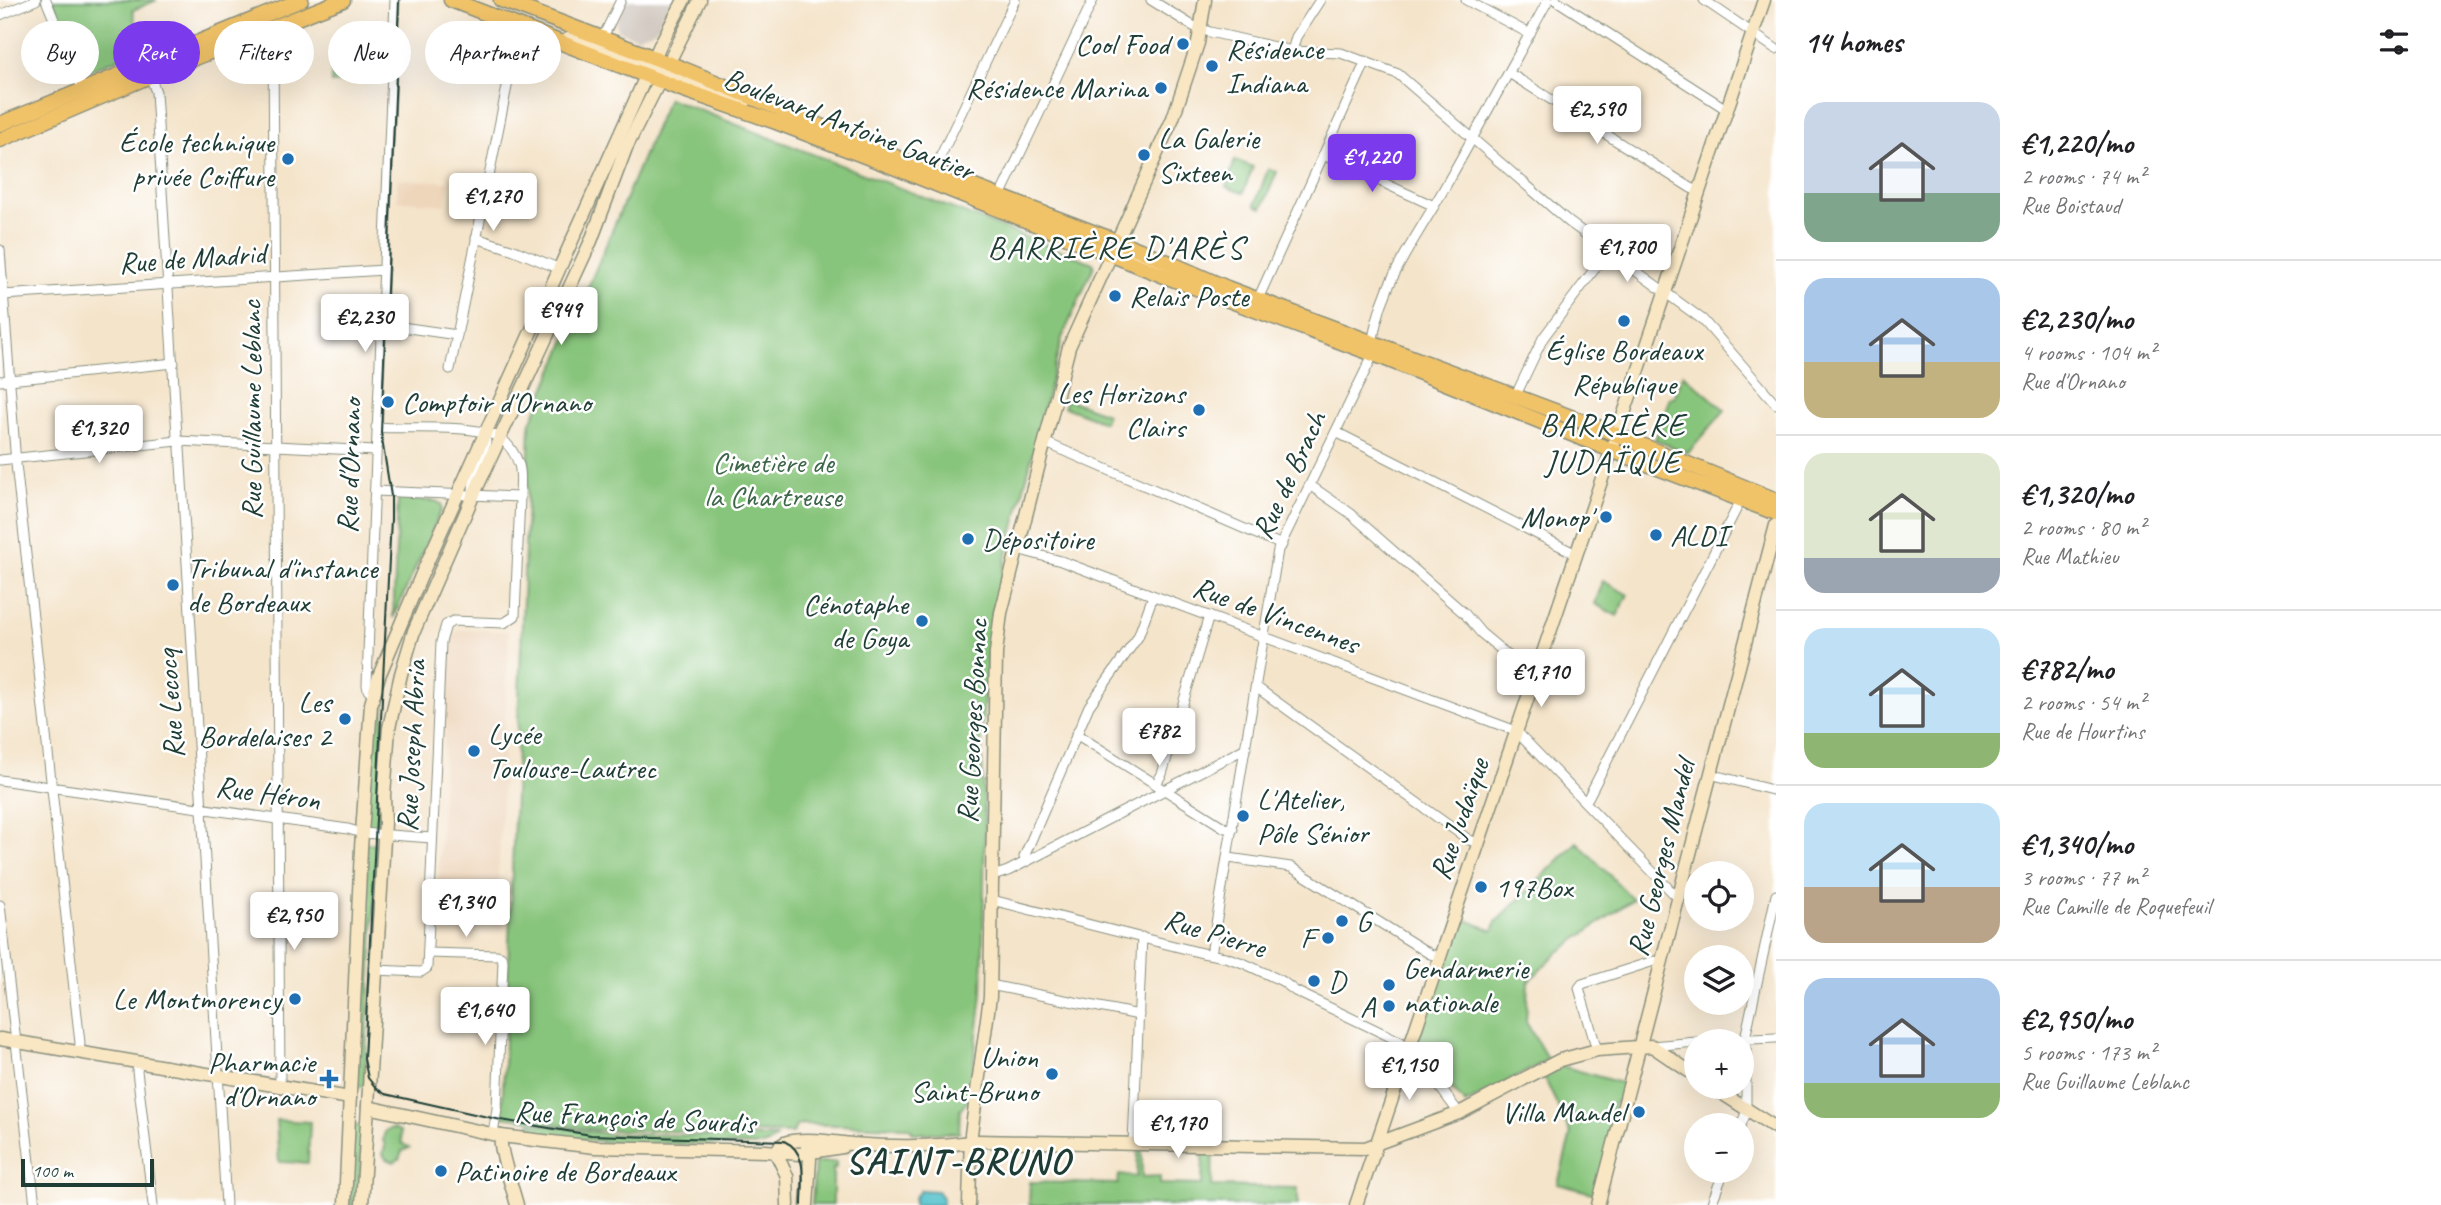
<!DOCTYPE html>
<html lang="en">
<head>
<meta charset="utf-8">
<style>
  body { margin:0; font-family:Caveat,sans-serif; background:#f6f6f6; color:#202124; height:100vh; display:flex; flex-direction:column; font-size:26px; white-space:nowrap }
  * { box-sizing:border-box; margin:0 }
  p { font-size:23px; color:#757577 }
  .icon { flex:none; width:38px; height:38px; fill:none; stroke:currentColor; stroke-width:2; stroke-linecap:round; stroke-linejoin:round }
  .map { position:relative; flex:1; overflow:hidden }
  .sheet { display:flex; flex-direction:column; background:#fff; width:665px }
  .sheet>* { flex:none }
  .guide { position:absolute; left:21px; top:21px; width:665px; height:63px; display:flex; gap:14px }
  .controls { position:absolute; left:1684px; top:861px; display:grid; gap:14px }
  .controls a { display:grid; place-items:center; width:70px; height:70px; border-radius:50%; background:#fff; box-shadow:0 7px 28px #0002; font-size:35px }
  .scale { position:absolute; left:21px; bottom:18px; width:133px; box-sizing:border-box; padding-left:7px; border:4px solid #1f3d34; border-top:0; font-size:19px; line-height:24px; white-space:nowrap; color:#1f3d34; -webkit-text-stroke:5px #fff; paint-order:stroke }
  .price { position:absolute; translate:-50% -60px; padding:0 16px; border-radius:7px; background:#fff; color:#222; font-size:23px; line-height:46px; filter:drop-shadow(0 2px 4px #0008) }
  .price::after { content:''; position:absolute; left:50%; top:42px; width:21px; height:16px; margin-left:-10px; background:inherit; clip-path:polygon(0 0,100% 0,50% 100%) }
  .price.active { background:#7c3aed; color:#fff }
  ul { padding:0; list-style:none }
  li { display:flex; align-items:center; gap:21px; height:175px; padding:0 28px }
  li+li { border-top:2px solid #e0e0e0 }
  li span { display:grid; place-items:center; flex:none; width:196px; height:140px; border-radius:21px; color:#555 }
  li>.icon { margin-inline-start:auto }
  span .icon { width:84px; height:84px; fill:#fffc; stroke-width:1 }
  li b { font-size:30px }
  h2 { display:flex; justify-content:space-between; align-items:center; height:84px; padding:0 28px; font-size:30px }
  .chip { padding:0 24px; border-radius:32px; background:#fff; box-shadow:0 7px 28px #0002; font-size:24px; line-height:63px }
  .chip.active { background:#7c3aed; color:#fff }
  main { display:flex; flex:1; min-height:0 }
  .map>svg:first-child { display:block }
</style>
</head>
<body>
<main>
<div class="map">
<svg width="1776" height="1205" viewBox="0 0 1776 1205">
  <rect width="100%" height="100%" fill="#fff"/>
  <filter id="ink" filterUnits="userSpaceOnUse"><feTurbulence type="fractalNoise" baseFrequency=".0143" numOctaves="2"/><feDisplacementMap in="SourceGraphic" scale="14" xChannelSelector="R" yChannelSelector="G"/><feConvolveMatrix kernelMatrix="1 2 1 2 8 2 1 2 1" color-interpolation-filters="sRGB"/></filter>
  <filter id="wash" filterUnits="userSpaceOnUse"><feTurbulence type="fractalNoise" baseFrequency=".00686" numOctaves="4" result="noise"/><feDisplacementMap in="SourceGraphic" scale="28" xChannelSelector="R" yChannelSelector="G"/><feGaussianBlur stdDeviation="1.57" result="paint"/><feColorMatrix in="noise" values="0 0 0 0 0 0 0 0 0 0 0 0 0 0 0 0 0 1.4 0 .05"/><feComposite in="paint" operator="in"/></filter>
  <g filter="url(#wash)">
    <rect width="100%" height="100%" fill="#f4e4ca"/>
    <g fill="#eed6bb">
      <path d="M 398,179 L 449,182 L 445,205 L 397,200 Z"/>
      <path d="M 459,630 L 509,631 L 498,885 L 438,882 L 449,638 Z"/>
    </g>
    <path fill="#ccc2b9" d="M 628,0 L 671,0 L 656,30 L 640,35 L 639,38 L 619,31 L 616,23 Z"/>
    <g fill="#88c57b" stroke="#548158" stroke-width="2">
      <path d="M 53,0 L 157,0 L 133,10 L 140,50 L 82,73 Z"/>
      <path d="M 350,61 L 356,79 L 347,82 L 331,83 L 332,66 Z"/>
      <path d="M 668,98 L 1093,263 L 1094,266 L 1062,338 L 992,614 L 981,737 L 985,826 L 982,995 L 969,1100 L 960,1109 L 959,1133 L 913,1133 L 911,1129 L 906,1127 L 801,1124 L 796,1126 L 793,1133 L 597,1130 L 502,1116 L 530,425 Z"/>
      <path d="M 1235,160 L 1253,167 L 1243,193 L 1226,187 Z"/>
      <path d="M 1268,169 L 1277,172 L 1262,208 L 1255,205 Z"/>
      <path d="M 1683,374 L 1725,410 L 1688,453 L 1655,440 L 1670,397 L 1674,397 Z"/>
      <path d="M 1066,399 L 1107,414 L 1104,422 L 1064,407 Z"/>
      <path d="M 398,499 L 436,501 L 441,504 L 442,509 L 393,618 Z"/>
      <path d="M 1603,581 L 1628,595 L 1617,616 L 1595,604 Z"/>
      <path d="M 385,675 L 380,828 L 367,826 L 373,707 Z"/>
      <path d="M 1577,842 L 1633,899 L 1556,954 L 1528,982 L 1526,1022 L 1548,1060 L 1465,1104 L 1416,1045 L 1460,917 L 1493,931 L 1496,922 Z"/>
      <path d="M 365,843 L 378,844 L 364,1087 L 355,1086 L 366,881 Z"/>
      <path d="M 1562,1066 L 1624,1084 L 1619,1102 L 1615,1102 L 1611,1119 L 1615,1120 L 1596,1194 L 1558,1184 L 1571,1134 L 1543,1075 Z"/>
      <path d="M 276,1120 L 310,1122 L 308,1163 L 279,1162 Z"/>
      <path d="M 530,1123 L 607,1134 L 777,1137 L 768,1144 L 762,1146 L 608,1142 L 529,1134 Z"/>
      <path d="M 353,1126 L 363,1126 L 358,1205 L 350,1205 Z"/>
      <path d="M 392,1128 L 400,1131 L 402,1143 L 409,1148 L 402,1151 L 399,1159 L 394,1162 L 386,1159 L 383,1154 L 385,1146 L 383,1140 L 385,1131 Z"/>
      <path d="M 1138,1149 L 1142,1149 L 1142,1177 L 1160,1176 L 1160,1184 L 1202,1185 L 1203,1150 L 1213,1151 L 1212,1186 L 1298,1188 L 1298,1205 L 1029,1205 L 1030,1182 L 1118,1184 L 1119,1175 L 1137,1177 Z"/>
      <path d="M 815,1162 L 836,1162 L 836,1168 L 833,1168 L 833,1205 L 812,1205 Z"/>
    </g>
    <path fill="#57c3ce" stroke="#3b8081" stroke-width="2" d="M 921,1190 L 937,1191 L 943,1199 L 943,1205 L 914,1205 L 914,1198 Z"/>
  </g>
  <g filter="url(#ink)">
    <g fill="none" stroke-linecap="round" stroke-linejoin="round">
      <g stroke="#8a907f" stroke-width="11">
        <g id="street">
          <path d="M 46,0 L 83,91 L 82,94"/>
          <path d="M 1151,0 L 1193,26 L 1210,32 L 1292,51 L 1341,53 L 1398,74 L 1569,222 L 1703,320 L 1776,404"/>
          <path d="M 1466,0 L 1530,34"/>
          <path d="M 1556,0 L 1726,109"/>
          <path d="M 1704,0 L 1776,49"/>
          <path d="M 0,15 L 36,0"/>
          <path d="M 270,28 L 273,43 L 280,1085"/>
          <path d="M 602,39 L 621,0"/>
          <path d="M 1292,51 L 1296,37 L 1320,0"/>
          <path d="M 149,73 L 156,92 L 177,436 L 180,448 L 226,1205"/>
          <path d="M 1509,73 L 1691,188 L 1699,191"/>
          <path d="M 1323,155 L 1434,206"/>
          <path d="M 933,172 L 1015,0"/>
          <path d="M 1000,196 L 1093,0"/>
          <path d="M 476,238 L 514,250 L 560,269"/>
          <path d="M 0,250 L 16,464 L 80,1043 L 79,1052"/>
          <path d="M 3,295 L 384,270"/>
          <path d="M 1258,299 L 1366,61"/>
          <path d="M 381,324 L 457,335 L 517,37 L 521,27"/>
          <path d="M 450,369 L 457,335"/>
          <path d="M 0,381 L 174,363"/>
          <path d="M 1515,397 L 1543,338 L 1608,251"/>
          <path d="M 1336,432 L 1576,554"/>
          <path d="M 1044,442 L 1282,545"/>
          <path d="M 0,460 L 178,441 L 375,451"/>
          <path d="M 1311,486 L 1350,513 L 1465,614 L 1481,633 L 1529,673 L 1535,675"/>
          <path d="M 375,491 L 520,497 C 520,486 522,475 519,465 C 516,455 509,444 500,438 C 475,423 408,430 376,427"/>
          <path d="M 473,491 C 473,473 483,459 486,441"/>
          <path d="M 1017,549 L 1061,561 L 1516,731 L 1674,894 L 1678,896"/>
          <path d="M 1256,687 L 1469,840 L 1479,843"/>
          <path d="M 373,695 L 368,690 L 367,685 L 369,626 L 395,0"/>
          <path d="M 1076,734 L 1225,828 L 1233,829"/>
          <path d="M 1710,774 L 1776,791"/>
          <path d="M 0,780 L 348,829 L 362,833 L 432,838"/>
          <path d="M 1156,784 L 1162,774 L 1209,616"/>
          <path d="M 1584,801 L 1588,798 L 1741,500"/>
          <path d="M 1229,858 L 1291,867 L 1430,954 L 1440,957"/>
          <path d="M 1026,861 L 1024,857 L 1089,706 L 1138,637 L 1153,596"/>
          <path d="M 993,876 L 1008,871 L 1246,748"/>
          <path d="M 992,900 L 1202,953 L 1225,957 L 1243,963 L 1282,981 L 1295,991 L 1401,1042 L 1413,1051 L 1459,1113"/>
          <path d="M 0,905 L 35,1205"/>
          <path d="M 428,953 L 497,955 L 501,956 L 503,961 L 497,1109 L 493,1134"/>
          <path d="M 1211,954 L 1278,550 L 1370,361 C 1376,287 1411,248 1445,187 C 1480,125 1514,63 1548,0"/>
          <path d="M 375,970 L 421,972 L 427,968 L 441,642 L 446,625 L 453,621 L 504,623 L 515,616 L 520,497"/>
          <path d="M 990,985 L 1139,1015"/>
          <path d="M 1701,1041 L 1776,1038"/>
          <path d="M 1652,1046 L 1696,1042"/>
          <path d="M 1597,1050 L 1579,988 L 1582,984 L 1654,961 L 1661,963"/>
          <path d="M 139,1062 L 137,1071 L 153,1205"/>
          <path d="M 1741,1125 L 1746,1113 L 1746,1034 L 1776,895"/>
          <path d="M 1133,1144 L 1142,937"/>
          <path d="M 1711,1205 L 1724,1171"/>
        </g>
      </g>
      <g stroke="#8a907f" stroke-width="15">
        <g id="secondary">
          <path d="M 568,39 L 644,65 L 657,65"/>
          <path d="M 657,76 C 688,76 717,93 747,100"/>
          <path d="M 1121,255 L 1137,257 L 1167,269"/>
          <path d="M 0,1039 L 350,1098"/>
          <path d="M 1712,1087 L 1776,1128"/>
          <path d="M 368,1107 L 501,1136 L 595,1147 L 766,1151 L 799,1154 L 842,1147"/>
          <path d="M 501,1136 C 498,1148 513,1189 517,1205"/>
          <path d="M 776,1153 C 779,1145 784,1142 792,1141 C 812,1138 832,1142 852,1144 C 892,1147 936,1148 976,1141 L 1365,1148 L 1459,1113 L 1560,1060 L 1597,1050 L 1652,1046 L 1696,1076"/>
          <path d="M 776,1153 L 787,1176 L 788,1205"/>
          <path d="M 345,1205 L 361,848 L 371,704 L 379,676 L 421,576 L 660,45 L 684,0"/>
          <path d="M 362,1205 L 385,823 L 384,796 L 389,728 L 401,674 L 414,631 L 473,496 L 591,241 L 626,148 L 700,0"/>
          <path d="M 807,1205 L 810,1159 L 807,1146"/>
          <path d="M 969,1205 L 971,1134 L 990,997 L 996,653 L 1001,613 L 1069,347 L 1173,118 L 1198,43 L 1205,0"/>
          <path d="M 1356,1205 L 1764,0"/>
          <path d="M 1598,1205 L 1776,525"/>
        </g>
      </g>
      <g stroke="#8a907f" stroke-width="17">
        <g id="primary">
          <path d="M 451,0 L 681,89 L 776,122 L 891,166 L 1167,277 L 1384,358 L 1611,450 L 1776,513"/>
          <path d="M 501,0 L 681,68 L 903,160 L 1140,250 L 1227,288 L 1600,428 L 1776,500"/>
          <path d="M 0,124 L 301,0"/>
          <path d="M 0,140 L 164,70 L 343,0"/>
        </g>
      </g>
      <use href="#street" stroke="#fff" stroke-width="9"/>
      <use href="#secondary" stroke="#f9e7c3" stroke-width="12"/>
      <use href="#primary" stroke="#f1c369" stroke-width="14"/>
      <path stroke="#1f3d34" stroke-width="2" d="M 399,0 L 381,433 L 391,496 L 391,519 L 364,1059 L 368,1078 L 376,1088 L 385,1094 L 501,1120 L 591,1135 L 784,1141 C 809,1152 802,1183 802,1205"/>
    </g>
  </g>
  <g fill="#1f6fb2" stroke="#fff" stroke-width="2.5">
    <circle cx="1183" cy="44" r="7"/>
    <circle cx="1212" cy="66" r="7"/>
    <circle cx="1161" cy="88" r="7"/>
    <circle cx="1144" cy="155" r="7"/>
    <circle cx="288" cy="159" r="7"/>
    <circle cx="1115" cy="296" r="7"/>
    <circle cx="1624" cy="321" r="7"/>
    <circle cx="388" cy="402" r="7"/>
    <circle cx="1199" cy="410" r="7"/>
    <circle cx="1606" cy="517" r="7"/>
    <circle cx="1656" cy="535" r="7"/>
    <circle cx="968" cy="539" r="7"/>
    <circle cx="173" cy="585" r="7"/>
    <circle cx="922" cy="621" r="7"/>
    <circle cx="345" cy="719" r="7"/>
    <circle cx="474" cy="751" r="7"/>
    <circle cx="1243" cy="816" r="7"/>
    <circle cx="1481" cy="887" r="7"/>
    <circle cx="1342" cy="921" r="7"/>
    <circle cx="1328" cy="938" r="7"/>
    <circle cx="1314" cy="981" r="7"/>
    <circle cx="1389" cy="985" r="7"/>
    <circle cx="295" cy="999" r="7"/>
    <circle cx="1389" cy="1006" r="7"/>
    <circle cx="1052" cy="1074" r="7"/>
    <path d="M325.5 1068.5h7v7h7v7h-7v7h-7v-7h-7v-7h7z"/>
    <circle cx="1639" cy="1112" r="7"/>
    <circle cx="441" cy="1171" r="7"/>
  </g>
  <g text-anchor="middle" stroke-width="5" stroke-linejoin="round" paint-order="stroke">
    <g font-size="30" fill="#1f3d34" stroke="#fff" text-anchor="start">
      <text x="1169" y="54" text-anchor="end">Cool Food</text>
      <text x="1226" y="59">Résidence<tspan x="1226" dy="34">Indiana</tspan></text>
      <text x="1147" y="98" text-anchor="end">Résidence Marina</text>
      <text x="1158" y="148">La Galerie<tspan x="1158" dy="34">Sixteen</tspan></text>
      <text x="274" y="152" text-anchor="end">École technique<tspan x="274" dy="34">privée Coiffure</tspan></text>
      <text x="1129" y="306">Relais Poste</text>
      <text x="1624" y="360" text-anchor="middle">Église Bordeaux<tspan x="1624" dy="34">République</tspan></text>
      <text x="1185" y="403" text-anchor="end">Les Horizons<tspan x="1185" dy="34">Clairs</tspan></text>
      <text x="402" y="412">Comptoir d'Ornano</text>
      <text x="1592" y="527" text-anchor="end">Monop'</text>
      <text x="1670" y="545">ALDI</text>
      <text x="982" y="549">Dépositoire</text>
      <text x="187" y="578">Tribunal d'instance<tspan x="187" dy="34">de Bordeaux</tspan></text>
      <text x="908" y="614" text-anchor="end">Cénotaphe<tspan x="908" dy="34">de Goya</tspan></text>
      <text x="331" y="712" text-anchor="end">Les<tspan x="331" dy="34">Bordelaises 2</tspan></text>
      <text x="488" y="744">Lycée<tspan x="488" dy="34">Toulouse-Lautrec</tspan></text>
      <text x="1257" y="809">L'Atelier,<tspan x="1257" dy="34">Pôle Sénior</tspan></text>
      <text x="1495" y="897">197Box</text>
      <text x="1356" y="931">G</text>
      <text x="1314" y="948" text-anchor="end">F</text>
      <text x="1403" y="978">Gendarmerie<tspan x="1403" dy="34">nationale</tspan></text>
      <text x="1328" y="991">D</text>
      <text x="281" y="1009" text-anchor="end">Le Montmorency</text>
      <text x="1375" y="1016" text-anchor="end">A</text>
      <text x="1038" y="1067" text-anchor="end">Union<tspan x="1038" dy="34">Saint-Bruno</tspan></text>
      <text x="315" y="1072" text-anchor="end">Pharmacie<tspan x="315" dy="34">d'Ornano</tspan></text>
      <text x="1625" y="1122" text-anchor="end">Villa Mandel</text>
      <text x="455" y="1181">Patinoire de Bordeaux</text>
    </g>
    <g font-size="30" fill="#1f3d34" stroke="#fff">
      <text transform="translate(849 124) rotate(21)" y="10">Boulevard Antoine Gautier</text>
      <text transform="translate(192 258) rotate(-4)" y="10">Rue de Madrid</text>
      <text transform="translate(251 410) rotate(-90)" y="10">Rue Guillaume Leblanc</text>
      <text transform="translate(349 466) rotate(-88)" y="10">Rue d'Ornano</text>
      <text transform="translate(1289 475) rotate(-65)" y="10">Rue de Brach</text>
      <text transform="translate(1276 615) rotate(20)" y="10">Rue de Vincennes</text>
      <text transform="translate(170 704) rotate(-94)" y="10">Rue Lecocq</text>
      <text transform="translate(972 721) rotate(-87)" y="10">Rue Georges Bonnac</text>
      <text transform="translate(411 746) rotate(-87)" y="10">Rue Joseph Abria</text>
      <text transform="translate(268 793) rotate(8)" y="10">Rue Héron</text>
      <text transform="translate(1459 819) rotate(-71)" y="10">Rue Judaïque</text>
      <text transform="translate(1661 858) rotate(-76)" y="10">Rue Georges Mandel</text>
      <text transform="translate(1215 933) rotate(17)" y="10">Rue Pierre</text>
      <text transform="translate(635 1117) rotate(3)" y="10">Rue François de Sourdis</text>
    </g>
    <g font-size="30" fill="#3e6649" stroke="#fff">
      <text x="773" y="472">Cimetière de<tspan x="773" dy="34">la Chartreuse</tspan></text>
    </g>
    <g font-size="32" letter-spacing="2" fill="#1f3d34" stroke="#fff">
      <text x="1116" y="258">BARRIÈRE D'ARÈS</text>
      <text x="1613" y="435">BARRIÈRE<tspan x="1613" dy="37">JUDAÏQUE</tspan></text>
    </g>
    <g font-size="37" font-weight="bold" letter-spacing="2" fill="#1f3d34" stroke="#fff">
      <text x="958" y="1173">SAINT-BRUNO</text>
    </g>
  </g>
</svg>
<div class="controls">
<a><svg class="icon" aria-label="locate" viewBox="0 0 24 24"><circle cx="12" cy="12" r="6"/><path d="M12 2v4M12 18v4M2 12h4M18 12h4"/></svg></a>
<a><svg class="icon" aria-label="layers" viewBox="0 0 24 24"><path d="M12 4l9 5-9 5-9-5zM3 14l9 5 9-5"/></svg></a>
<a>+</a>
<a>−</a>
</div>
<div class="scale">100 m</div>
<b class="price" style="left:1597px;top:146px">€2,590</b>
<b class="price active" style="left:1372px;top:194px">€1,220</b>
<b class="price" style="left:493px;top:233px">€1,270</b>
<b class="price" style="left:1627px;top:284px">€1,700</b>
<b class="price" style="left:561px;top:347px">€949</b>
<b class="price" style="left:365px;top:354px">€2,230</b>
<b class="price" style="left:99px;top:465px">€1,320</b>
<b class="price" style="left:1541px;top:709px">€1,710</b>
<b class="price" style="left:1159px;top:768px">€782</b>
<b class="price" style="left:466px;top:939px">€1,340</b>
<b class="price" style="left:294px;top:952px">€2,950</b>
<b class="price" style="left:485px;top:1047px">€1,640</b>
<b class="price" style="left:1409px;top:1102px">€1,150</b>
<b class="price" style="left:1178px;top:1160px">€1,170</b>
<div class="guide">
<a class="chip">Buy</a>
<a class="chip active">Rent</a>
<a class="chip">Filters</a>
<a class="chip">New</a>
<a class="chip">Apartment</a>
</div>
</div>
<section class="sheet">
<h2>14 homes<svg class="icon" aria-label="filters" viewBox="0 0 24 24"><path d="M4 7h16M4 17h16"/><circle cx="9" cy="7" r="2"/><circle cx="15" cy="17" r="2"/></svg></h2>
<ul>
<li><span style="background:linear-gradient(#c9d6e8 65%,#7fa58c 0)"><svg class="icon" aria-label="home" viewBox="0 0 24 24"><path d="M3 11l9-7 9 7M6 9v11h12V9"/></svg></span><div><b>€1,220/mo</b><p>2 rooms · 74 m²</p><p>Rue Boistaud</p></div></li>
<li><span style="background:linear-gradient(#a9c7e8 60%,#c2b280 0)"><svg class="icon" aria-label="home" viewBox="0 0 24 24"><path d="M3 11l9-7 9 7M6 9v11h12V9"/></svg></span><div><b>€2,230/mo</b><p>4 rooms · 104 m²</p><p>Rue d'Ornano</p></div></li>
<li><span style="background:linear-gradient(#dfe7d0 75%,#9aa5b1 0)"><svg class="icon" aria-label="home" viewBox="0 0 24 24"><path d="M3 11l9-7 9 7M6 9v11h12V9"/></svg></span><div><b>€1,320/mo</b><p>2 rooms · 80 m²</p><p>Rue Mathieu</p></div></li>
<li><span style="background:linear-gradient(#bfe0f5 75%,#8fb573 0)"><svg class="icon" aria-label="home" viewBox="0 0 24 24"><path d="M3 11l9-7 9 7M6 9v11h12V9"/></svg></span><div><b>€782/mo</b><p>2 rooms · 54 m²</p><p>Rue de Hourtins</p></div></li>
<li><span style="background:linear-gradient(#bfe0f5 60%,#b9a48a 0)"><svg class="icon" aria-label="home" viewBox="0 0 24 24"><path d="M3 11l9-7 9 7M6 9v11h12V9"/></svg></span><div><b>€1,340/mo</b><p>3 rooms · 77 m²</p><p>Rue Camille de Roquefeuil</p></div></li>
<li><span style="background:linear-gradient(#a9c7e8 75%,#8fb573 0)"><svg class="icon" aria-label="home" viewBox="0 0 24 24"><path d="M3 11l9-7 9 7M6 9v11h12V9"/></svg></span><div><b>€2,950/mo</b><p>5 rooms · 173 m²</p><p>Rue Guillaume Leblanc</p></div></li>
</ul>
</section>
</main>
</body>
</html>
